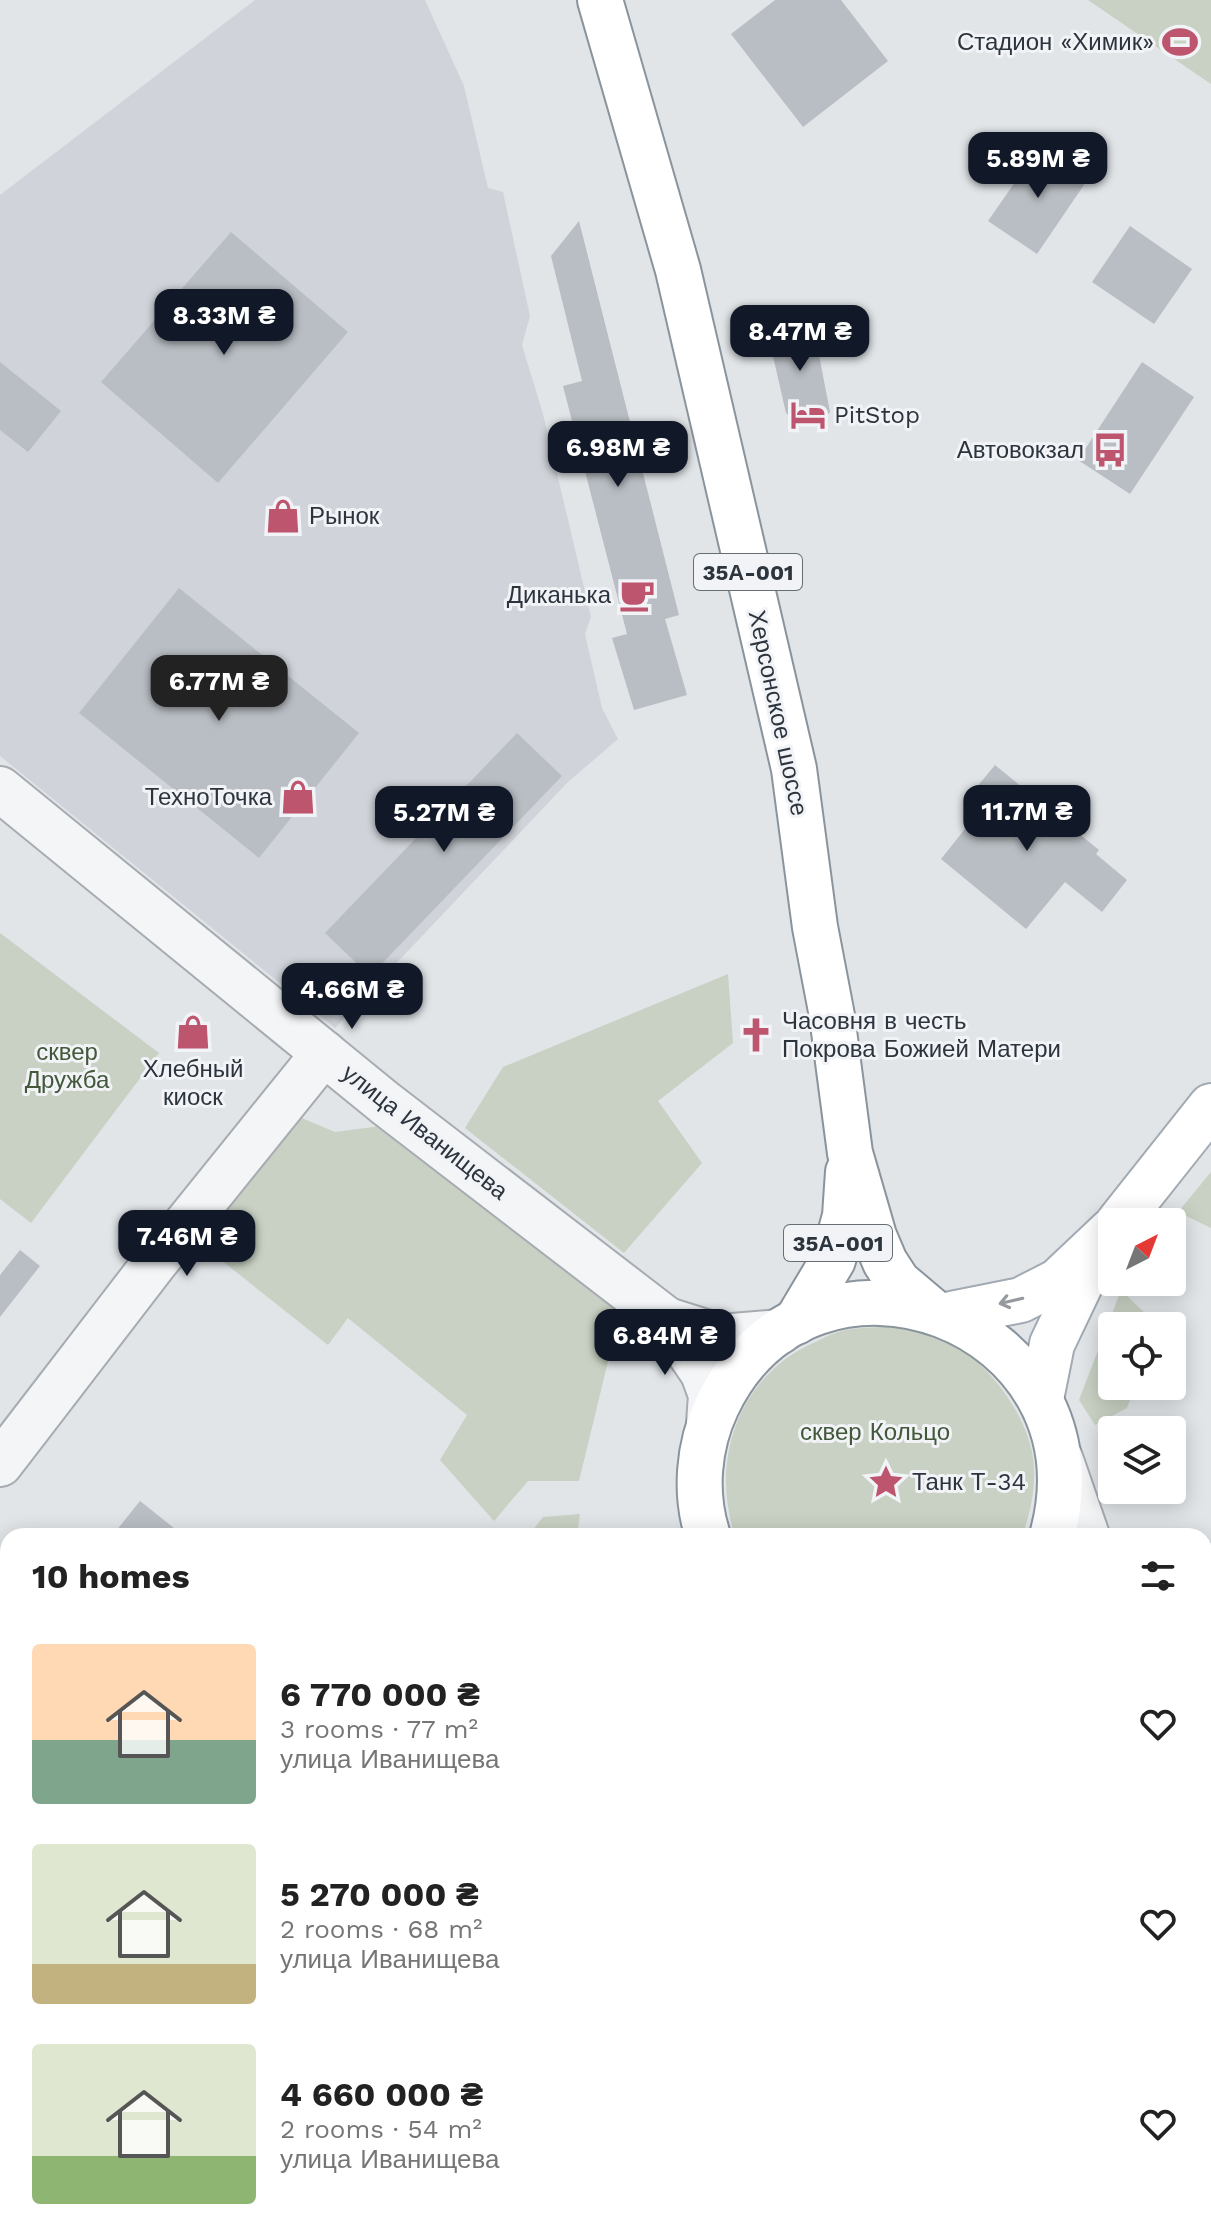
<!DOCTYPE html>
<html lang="en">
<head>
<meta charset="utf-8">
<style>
  body { margin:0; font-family:"Work Sans",sans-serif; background:#f2f2f2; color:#222; height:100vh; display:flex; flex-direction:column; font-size:30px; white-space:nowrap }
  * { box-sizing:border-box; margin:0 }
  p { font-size:26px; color:#767676 }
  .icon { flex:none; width:44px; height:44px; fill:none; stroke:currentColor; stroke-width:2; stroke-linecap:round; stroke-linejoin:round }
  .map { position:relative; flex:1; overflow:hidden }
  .panel { position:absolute; left:0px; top:1528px; width:1212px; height:712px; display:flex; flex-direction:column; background:#fff; border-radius:24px 24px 0 0; box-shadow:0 4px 20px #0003 }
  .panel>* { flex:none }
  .needle { width:52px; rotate:42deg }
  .fabs { position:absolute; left:1098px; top:1208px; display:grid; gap:16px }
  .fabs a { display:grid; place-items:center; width:88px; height:88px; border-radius:8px; background:#fff; box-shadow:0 4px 20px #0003; font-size:40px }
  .price { position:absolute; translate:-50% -68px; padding:0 18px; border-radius:16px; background:#111827; color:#fff; font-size:26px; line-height:52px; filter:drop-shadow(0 2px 4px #0008) }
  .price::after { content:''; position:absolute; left:50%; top:48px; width:24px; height:18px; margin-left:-12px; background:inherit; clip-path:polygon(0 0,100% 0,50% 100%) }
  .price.selected { background:#222; color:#fff }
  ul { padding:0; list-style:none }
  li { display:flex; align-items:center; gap:24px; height:200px; padding:0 32px }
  li span { display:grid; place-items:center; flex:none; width:224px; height:160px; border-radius:8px; color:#555 }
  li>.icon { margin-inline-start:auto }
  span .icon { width:96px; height:96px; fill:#fffc; stroke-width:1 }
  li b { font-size:34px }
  h2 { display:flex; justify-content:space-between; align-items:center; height:96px; padding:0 32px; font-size:34px }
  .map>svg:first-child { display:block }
</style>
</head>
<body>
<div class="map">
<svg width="1211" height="2240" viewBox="0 0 1211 2240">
  <rect width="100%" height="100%" fill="#e1e5e8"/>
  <path fill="#d0d4da" d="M 255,0 L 425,0 L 464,86 L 488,188 L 503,192 L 530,316 L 522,345 L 543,414 L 591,617 L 585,634 L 602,708 L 618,739 L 568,782 L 335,1028 L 0,756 L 0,195 Z"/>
  <g fill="#c8d1c3">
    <path d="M 1088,0 L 1211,0 L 1211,84 Z"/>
    <path d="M 0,933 L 159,1053 L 31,1223 L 0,1199 Z"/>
    <path d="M 728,974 L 733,1043 L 658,1101 L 702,1163 L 624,1253 L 465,1128 L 503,1067 Z"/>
    <path d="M 297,1116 L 335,1132 L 388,1125 L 621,1308 L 579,1481 L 528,1481 L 494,1521 L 440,1460 L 467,1415 L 348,1318 L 328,1345 L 196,1240 Z"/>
    <path d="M 1211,1172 L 1211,1228 L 1178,1212 Z"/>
    <path d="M 1121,1290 L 1158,1326 L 1112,1326 L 1112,1386 L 1136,1386 L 1127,1408 L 1095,1425 L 1079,1400 Z"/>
    <path d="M 891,1326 C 907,1330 924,1333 940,1338 C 983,1355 1026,1411 1033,1457 C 1037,1484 1031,1511 1022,1536 L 735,1536 C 710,1460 738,1377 813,1343 C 822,1339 832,1333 842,1331 C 857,1327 875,1328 891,1326 Z"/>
    <path d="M 580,1514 L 577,1536 L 528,1536 L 543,1517 Z"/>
    <path d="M 0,1672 L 8,1678 L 8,2232 L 158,2232 L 152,2240 L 0,2240 Z"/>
  </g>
  <g fill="#b9bec4">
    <path d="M 775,0 L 841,0 L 888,61 L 803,127 L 731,34 Z"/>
    <path d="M 1040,146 L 1088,179 L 1037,254 L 988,221 Z"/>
    <path d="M 579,221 L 679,615 L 665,619 L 687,695 L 634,710 L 612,638 L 627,634 L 563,386 L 582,381 L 551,256 Z"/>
    <path d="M 1130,226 L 1192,269 L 1154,324 L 1092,282 Z"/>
    <path d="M 231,232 L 348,332 L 218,483 L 101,382 Z"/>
    <path d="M 798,321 L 814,329 L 830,412 L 819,423 L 799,425 L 786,413 L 770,343 L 780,325 Z"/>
    <path d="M 0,362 L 61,411 L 28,452 L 0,430 Z"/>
    <path d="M 1142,362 L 1194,397 L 1130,494 L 1078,460 Z"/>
    <path d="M 179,588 L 359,733 L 259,858 L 79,713 Z"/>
    <path d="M 517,733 L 562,776 L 370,976 L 325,933 Z"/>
    <path d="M 995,765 L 1099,850 L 1096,854 L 1127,880 L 1102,912 L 1065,882 L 1026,929 L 941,859 L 984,805 L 971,794 Z"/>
    <path d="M 20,1250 L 40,1266 L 0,1317 L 0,1275 Z"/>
    <path d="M 140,1501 L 184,1536 L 112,1536 Z"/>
  </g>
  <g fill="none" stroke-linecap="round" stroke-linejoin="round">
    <g stroke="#a7acb2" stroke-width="48">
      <g id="minor">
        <path d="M 0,789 L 385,1103 L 667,1320 L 703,1373 L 711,1395 L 709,1423"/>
        <path d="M 667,1320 L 721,1337 L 779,1332"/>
        <path d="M 1060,1458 L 1087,1536"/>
        <path d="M 0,1464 L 153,1265 L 324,1053"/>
        <path d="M 1204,1691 L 1211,1696"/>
      </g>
    </g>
    <g stroke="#a2aab3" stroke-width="48">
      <g id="major">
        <path d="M 1119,1222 L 1211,1106"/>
        <path d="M 946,1315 L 1021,1300 L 1058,1281 L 1112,1230"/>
        <path d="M 1041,1399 L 1052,1344 L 1093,1258"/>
      </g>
    </g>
    <g stroke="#8a949d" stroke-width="48">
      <g id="highway">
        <path d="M 600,0 L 678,270 L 794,769 L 815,927 L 832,1016 L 850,1153 L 874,1236 L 885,1262 L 898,1282 L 930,1309"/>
        <path d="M 796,1322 L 833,1260 L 845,1216 L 848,1172"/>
        <path d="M 708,1536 C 694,1494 698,1446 717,1406 C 811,1208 1112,1319 1052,1536"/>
        <path d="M 316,2240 L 322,2232"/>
      </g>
    </g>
    <use href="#minor" stroke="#f4f5f7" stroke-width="44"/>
    <use href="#major" stroke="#fff" stroke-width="44"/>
    <use href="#highway" stroke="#fff" stroke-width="44"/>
  </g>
  <defs><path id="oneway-shaft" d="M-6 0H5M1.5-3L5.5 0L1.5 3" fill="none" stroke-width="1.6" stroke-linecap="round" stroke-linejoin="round" transform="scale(2)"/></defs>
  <use stroke="#969a9e" href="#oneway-shaft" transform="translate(1011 1301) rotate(167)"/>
  <defs>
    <g id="stadium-bare" transform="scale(2.76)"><path d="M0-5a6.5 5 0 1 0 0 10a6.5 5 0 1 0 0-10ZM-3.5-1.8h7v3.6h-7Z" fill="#be556f" stroke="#f1f3f6" stroke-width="2.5" paint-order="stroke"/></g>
    <g id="hotel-bare" transform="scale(2.76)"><path d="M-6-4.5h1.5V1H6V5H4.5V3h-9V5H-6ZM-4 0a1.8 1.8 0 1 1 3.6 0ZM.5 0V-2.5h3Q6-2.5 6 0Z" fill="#be556f" stroke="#f1f3f6" stroke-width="2.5" paint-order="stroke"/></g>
    <g id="bus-bare" transform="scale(2.76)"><path d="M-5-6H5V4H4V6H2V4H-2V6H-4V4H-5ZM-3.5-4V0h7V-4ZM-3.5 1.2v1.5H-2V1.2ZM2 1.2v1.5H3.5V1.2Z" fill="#be556f" stroke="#f1f3f6" stroke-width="2.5" paint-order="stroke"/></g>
    <g id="shop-bare" transform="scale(2.76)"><path d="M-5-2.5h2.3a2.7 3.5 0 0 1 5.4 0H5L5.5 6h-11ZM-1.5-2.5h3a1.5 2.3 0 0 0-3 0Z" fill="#be556f" stroke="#f1f3f6" stroke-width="2.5" paint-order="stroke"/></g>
    <g id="cafe-bare" transform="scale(2.76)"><path d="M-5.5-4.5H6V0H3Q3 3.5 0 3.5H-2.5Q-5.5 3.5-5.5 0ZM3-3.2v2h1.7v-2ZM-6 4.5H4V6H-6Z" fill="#be556f" stroke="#f1f3f6" stroke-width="2.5" paint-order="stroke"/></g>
    <g id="church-bare" transform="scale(2.76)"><path d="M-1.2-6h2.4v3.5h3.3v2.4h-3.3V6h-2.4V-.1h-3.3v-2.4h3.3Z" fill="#be556f" stroke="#f1f3f6" stroke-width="2.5" paint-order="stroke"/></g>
    <g id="sight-bare" transform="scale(2.76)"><path d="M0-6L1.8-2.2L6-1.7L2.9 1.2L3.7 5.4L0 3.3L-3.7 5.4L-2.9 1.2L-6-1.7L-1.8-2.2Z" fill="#be556f" stroke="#f1f3f6" stroke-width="2.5" paint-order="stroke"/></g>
  </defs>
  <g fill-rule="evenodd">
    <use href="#stadium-bare" x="1180" y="42"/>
    <use href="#hotel-bare" x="808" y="415"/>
    <use href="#bus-bare" x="1110" y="450"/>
    <use href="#shop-bare" x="283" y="516"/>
    <use href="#cafe-bare" x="637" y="595"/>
    <use href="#shop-bare" x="298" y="797"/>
    <use href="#shop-bare" x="193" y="1032"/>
    <use href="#church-bare" x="756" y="1035"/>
    <use href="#sight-bare" x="886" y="1482"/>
  </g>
  <g text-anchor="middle" stroke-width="6" stroke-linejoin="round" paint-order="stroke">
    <g fill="#f1f3f6" stroke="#676d75" stroke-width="2">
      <rect x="694" y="554" width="108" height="36" rx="6"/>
      <rect x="784" y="1225" width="108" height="36" rx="6"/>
    </g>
    <g font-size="22" font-weight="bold" fill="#2c343e">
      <text x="748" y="580">35А-001</text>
      <text x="838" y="1251">35А-001</text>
    </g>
    <g font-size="24" fill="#2c343e" stroke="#f1f3f6" text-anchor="end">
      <text x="1154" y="50">Стадион «Химик»</text>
      <text x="834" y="423" text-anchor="start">PitStop</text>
      <text x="1084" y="458">Автовокзал</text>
      <text x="309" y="524" text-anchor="start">Рынок</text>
      <text x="611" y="603">Диканька</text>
      <text x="272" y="805">ТехноТочка</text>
      <text x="782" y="1029" text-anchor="start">Часовня в честь<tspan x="782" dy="28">Покрова Божией Матери</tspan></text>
      <text x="193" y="1077" text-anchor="middle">Хлебный<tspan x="193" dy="28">киоск</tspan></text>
      <text x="912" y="1490" text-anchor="start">Танк Т-34</text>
    </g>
    <g font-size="24" fill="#2c343e" stroke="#f1f3f6">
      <text transform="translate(778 713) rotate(78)" y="8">Херсонское шоссе</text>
      <text transform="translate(425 1132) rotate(38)" y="8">улица Иванищева</text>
    </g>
    <g font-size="24" fill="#43583a" stroke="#f1f3f6">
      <text x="67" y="1060">сквер<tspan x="67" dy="28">Дружба</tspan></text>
      <text x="875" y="1440">сквер Кольцо</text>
    </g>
  </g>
</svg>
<div class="fabs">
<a><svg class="needle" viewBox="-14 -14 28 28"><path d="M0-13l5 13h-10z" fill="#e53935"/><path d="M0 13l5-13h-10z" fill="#767676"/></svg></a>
<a><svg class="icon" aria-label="locate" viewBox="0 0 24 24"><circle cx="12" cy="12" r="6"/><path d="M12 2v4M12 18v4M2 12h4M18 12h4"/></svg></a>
<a><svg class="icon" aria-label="layers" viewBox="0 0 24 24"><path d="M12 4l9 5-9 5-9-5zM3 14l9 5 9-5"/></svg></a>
</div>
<b class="price" style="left:1038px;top:200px">5.89M ₴</b>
<b class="price" style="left:224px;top:357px">8.33M ₴</b>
<b class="price" style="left:800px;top:373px">8.47M ₴</b>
<b class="price" style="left:618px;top:489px">6.98M ₴</b>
<b class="price selected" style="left:219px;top:723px">6.77M ₴</b>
<b class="price" style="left:1027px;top:853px">11.7M ₴</b>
<b class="price" style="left:444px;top:854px">5.27M ₴</b>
<b class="price" style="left:352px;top:1031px">4.66M ₴</b>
<b class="price" style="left:187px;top:1278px">7.46M ₴</b>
<b class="price" style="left:665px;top:1377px">6.84M ₴</b>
<section class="panel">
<h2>10 homes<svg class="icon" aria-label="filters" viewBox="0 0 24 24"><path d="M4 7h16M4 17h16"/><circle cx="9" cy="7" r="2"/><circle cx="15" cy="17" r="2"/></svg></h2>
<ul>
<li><span style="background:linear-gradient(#ffd9b3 60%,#7fa58c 0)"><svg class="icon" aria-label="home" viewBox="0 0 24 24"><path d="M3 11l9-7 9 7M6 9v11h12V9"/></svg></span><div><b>6 770 000 ₴</b><p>3 rooms · 77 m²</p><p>улица Иванищева</p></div><svg class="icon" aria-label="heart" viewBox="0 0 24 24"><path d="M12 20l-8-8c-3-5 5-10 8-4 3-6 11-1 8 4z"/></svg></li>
<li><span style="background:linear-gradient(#dfe7d0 75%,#c2b280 0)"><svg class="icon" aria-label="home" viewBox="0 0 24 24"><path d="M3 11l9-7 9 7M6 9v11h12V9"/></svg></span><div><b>5 270 000 ₴</b><p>2 rooms · 68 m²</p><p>улица Иванищева</p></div><svg class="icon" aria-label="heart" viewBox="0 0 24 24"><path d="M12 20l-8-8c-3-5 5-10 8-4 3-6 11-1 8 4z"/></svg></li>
<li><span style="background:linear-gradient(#dfe7d0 70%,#8fb573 0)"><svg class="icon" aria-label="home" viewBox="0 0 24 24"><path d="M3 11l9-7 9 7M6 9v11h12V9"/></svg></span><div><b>4 660 000 ₴</b><p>2 rooms · 54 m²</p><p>улица Иванищева</p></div><svg class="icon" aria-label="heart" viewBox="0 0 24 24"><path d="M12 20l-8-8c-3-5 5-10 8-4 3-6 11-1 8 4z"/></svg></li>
</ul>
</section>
</div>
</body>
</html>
